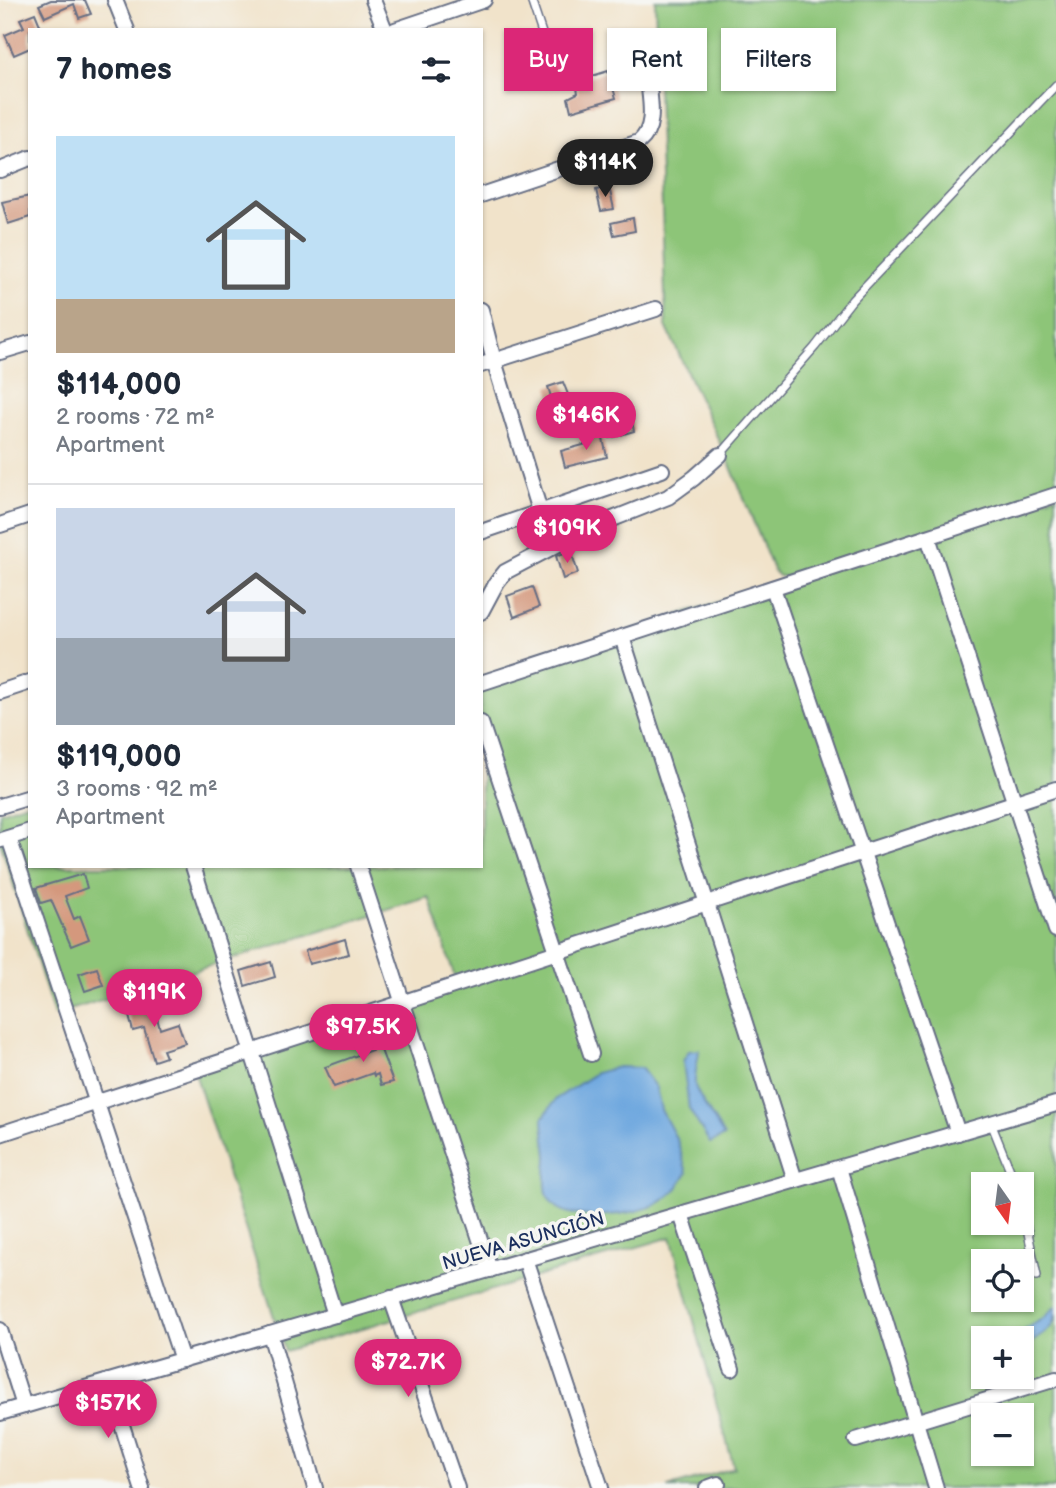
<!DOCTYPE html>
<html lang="en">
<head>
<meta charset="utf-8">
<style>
  body { margin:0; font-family:"Balsamiq Sans",sans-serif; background:#f2f2f3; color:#1f2937; height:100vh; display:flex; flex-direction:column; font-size:26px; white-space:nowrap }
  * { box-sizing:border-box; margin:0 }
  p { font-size:23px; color:#747a83 }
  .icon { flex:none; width:38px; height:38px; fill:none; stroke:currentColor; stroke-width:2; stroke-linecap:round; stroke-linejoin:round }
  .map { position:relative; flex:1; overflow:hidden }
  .panel { position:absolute; left:28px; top:28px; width:455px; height:840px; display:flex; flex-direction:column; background:#fff; border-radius:0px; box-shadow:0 2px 5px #0004 }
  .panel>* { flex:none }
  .hud { position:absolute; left:504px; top:28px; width:446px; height:63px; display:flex; gap:14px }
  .needle { width:46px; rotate:166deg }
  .controls { position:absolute; left:971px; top:1172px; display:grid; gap:14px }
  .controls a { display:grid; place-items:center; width:63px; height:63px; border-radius:0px; background:#fff; box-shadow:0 2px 5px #0004; font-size:35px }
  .price { position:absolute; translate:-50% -60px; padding:0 16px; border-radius:24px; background:#db2777; color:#fff; font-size:23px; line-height:46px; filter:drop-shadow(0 2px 4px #0008) }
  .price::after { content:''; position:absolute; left:50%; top:42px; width:21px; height:16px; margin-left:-10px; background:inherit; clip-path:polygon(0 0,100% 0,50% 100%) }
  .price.on { background:#222; color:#fff }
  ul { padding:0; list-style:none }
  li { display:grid; align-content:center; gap:14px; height:371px; padding:0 28px }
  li+li { border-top:2px solid #e0e1e3 }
  li span { display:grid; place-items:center; height:217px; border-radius:0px; color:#555 }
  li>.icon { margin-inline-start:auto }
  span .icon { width:126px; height:126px; fill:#fffc; stroke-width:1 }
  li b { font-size:30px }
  h2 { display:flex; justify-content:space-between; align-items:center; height:84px; padding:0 28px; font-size:30px }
  .tag { padding:0 24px; border-radius:0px; background:#fff; box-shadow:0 2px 5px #0004; font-size:24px; line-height:63px }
  .tag.on { background:#db2777; color:#fff }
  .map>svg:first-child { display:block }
</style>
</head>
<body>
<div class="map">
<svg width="1056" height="1488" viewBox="0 0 1056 1488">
  <rect width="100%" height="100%" fill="#f6f6f2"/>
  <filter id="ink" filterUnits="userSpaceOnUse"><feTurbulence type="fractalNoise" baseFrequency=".0143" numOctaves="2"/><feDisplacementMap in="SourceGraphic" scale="14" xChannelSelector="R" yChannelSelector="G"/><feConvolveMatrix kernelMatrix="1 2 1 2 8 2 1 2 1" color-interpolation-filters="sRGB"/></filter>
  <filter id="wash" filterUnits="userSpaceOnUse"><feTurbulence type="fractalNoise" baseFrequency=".00686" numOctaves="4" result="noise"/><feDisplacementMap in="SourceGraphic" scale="28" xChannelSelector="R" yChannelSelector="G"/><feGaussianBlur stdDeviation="1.57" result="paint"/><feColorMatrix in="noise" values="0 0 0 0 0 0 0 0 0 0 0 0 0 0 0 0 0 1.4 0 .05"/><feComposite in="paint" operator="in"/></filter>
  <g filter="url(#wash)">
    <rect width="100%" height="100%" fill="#f1e3ca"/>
    <g fill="#8dc578" stroke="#547a6b" stroke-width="2" fill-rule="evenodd">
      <path d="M 655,0 L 1056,0 L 1056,492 L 786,577 L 779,576 L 774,572 L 731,467 L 666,326 Z"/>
      <path d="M 1056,495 L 1056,1488 L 667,1488 L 734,1468 L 671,1237 L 285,1351 L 193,1067 L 458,987 L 429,897 L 54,1015 L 0,841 L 0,812 L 30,802 L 30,866 L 481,866 L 481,677 ZM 984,1185 L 1022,1185 L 1022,1223 L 984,1223 ZM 984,1262 L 1022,1262 L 1022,1300 L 984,1300 ZM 984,1339 L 1022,1339 L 1022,1377 L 984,1377 ZM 984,1416 L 1022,1416 L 1022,1454 L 984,1454 Z"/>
    </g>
    <g fill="#6fa8df" stroke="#456c9e" stroke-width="2">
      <path d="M 699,1050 C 698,1061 694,1075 695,1085 C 695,1092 719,1127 724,1136 L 710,1143 L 689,1109 L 683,1061 L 689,1051 Z"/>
      <path d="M 618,1067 L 641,1068 L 656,1088 L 661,1110 L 677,1140 L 687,1173 C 679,1187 671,1196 657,1204 C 635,1215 570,1224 552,1203 C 542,1192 547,1170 547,1156 C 546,1143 543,1130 543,1118 L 556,1099 L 596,1073 Z"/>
      <path d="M 1056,1306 C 1056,1329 1047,1331 1029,1344 L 1019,1339 L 1025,1330 L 1045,1317 Z"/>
    </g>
    <g id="blocks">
      <g fill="#d4987d">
        <path d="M 51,0 L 85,0 L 91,14 L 79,18 L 74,4 L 45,17 L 39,5 Z"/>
        <path d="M 35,13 L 42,30 L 30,30 L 30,48 L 14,55 L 5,35 L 24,27 L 20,19 Z"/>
        <path d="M 608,71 L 616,98 L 571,111 L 568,98 L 578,93 L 576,81 Z"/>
        <path d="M 609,187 L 614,209 L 601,211 L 596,190 Z"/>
        <path d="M 30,196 L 30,217 L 8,224 L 2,202 Z"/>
        <path d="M 633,218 L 635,231 L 614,235 L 611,223 Z"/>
        <path d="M 563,382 L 575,412 L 551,419 L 547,401 L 552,400 L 548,387 Z"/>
        <path d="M 630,412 L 634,431 L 610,438 L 605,419 Z"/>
        <path d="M 602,434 L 607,457 L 565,467 L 561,451 L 587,444 L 587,437 Z"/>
        <path d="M 571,551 L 578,573 L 563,579 L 556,556 Z"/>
        <path d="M 532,587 L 539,607 L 514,617 L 507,596 Z"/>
        <path d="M 83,874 L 87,888 L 65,896 L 74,919 L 80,916 L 89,939 L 71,946 L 51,900 L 41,903 L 36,888 Z"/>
        <path d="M 345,939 L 349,954 L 309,964 L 305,951 Z"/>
        <path d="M 271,962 L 275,977 L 245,986 L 241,971 Z"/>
        <path d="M 97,968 L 103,985 L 85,991 L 79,974 Z"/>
        <path d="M 152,999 L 160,1029 L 178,1023 L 185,1043 L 163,1050 L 166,1057 L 154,1061 L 144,1028 L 133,1031 L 126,1005 Z"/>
        <path d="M 381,1027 L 388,1047 L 381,1050 L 393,1082 L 381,1085 L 378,1074 L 374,1076 L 373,1073 L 334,1087 L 325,1067 L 372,1050 L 370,1044 L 373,1043 L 369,1031 Z"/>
      </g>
    </g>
  </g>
  <g filter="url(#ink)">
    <use href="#blocks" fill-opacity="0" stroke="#666e84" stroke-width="2"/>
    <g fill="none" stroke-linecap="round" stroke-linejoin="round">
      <g stroke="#666e84" stroke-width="10">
        <g id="service">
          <path d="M 531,0 L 558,81"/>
          <path d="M 720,455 L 815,347 L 852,300 L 1056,85"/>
          <path d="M 991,1123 L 1016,1185"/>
          <path d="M 1022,1204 L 1037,1276"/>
        </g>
      </g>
      <g stroke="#666e84" stroke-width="18">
        <g id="minor">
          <path d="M 115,0 L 127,30"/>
          <path d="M 373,0 L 385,30"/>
          <path d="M 395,30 L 484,0"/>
          <path d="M 0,170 L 30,158"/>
          <path d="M 481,195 L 639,142 C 655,129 651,106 649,88"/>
          <path d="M 481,310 L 494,361 L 540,511"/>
          <path d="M 0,352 L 30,343"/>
          <path d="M 481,365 L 656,309"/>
          <path d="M 0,525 L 30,515"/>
          <path d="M 481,532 L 662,470"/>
          <path d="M 928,537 L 1056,930"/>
          <path d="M 773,588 L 958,1133"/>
          <path d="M 481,612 L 497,582 L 505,572 L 585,530 L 668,497 L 694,478 L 720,455"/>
          <path d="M 622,637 L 795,1180"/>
          <path d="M 481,683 L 1056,495"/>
          <path d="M 0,692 L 30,682"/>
          <path d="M 481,723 L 591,1054"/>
          <path d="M 0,806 L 30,797"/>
          <path d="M 9,838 L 182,1360"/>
          <path d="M 1,840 L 30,831"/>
          <path d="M 193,866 L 335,1315"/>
          <path d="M 358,866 L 490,1270"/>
          <path d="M 0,1134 L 1056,789"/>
          <path d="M 839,1168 L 936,1488"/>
          <path d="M 681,1214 L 732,1369"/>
          <path d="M 525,1259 L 601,1488"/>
          <path d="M 391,1298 L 457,1488"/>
          <path d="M 0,1330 L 24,1406"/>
          <path d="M 270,1334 L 315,1488"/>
          <path d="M 108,1381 L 142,1488"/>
          <path d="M 0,1413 L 1056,1104"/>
          <path d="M 856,1440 L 1056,1379"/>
          <path d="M 707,1488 L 718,1484"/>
        </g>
      </g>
      <use href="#service" stroke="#fff" stroke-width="7"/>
      <use href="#minor" stroke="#fff" stroke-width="14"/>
    </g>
  </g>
  <g text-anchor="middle" stroke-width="7" stroke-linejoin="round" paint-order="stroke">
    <g font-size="19" fill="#1b2f5e" stroke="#f6f6f2">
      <text transform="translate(523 1240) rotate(-16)" y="7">NUEVA ASUNCIÓN</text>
    </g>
  </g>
</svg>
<div class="controls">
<a><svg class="needle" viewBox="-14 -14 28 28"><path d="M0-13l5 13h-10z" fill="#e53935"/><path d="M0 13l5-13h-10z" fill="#747a83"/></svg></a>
<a><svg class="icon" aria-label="locate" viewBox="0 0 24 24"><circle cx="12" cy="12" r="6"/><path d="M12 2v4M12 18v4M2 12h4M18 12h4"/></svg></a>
<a>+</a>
<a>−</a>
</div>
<b class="price on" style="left:605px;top:199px">$114K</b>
<b class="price" style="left:586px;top:452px">$146K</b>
<b class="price" style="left:567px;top:565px">$109K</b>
<b class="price" style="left:154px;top:1029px">$119K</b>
<b class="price" style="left:363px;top:1064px">$97.5K</b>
<b class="price" style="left:408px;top:1399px">$72.7K</b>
<b class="price" style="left:108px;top:1440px">$157K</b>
<div class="hud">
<a class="tag on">Buy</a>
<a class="tag">Rent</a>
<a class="tag">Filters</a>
</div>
<section class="panel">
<h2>7 homes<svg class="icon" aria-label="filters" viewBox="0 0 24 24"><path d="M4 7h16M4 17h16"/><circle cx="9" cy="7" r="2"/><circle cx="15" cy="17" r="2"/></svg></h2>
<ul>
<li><span style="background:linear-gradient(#bfe0f5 75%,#b9a48a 0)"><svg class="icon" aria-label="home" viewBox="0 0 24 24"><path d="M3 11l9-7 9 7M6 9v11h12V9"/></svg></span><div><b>$114,000</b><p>2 rooms · 72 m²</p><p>Apartment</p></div></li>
<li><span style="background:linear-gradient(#c9d6e8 60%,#9aa5b1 0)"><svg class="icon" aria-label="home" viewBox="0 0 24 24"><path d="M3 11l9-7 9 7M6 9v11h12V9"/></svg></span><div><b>$119,000</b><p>3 rooms · 92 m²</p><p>Apartment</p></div></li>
</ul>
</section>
</div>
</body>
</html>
